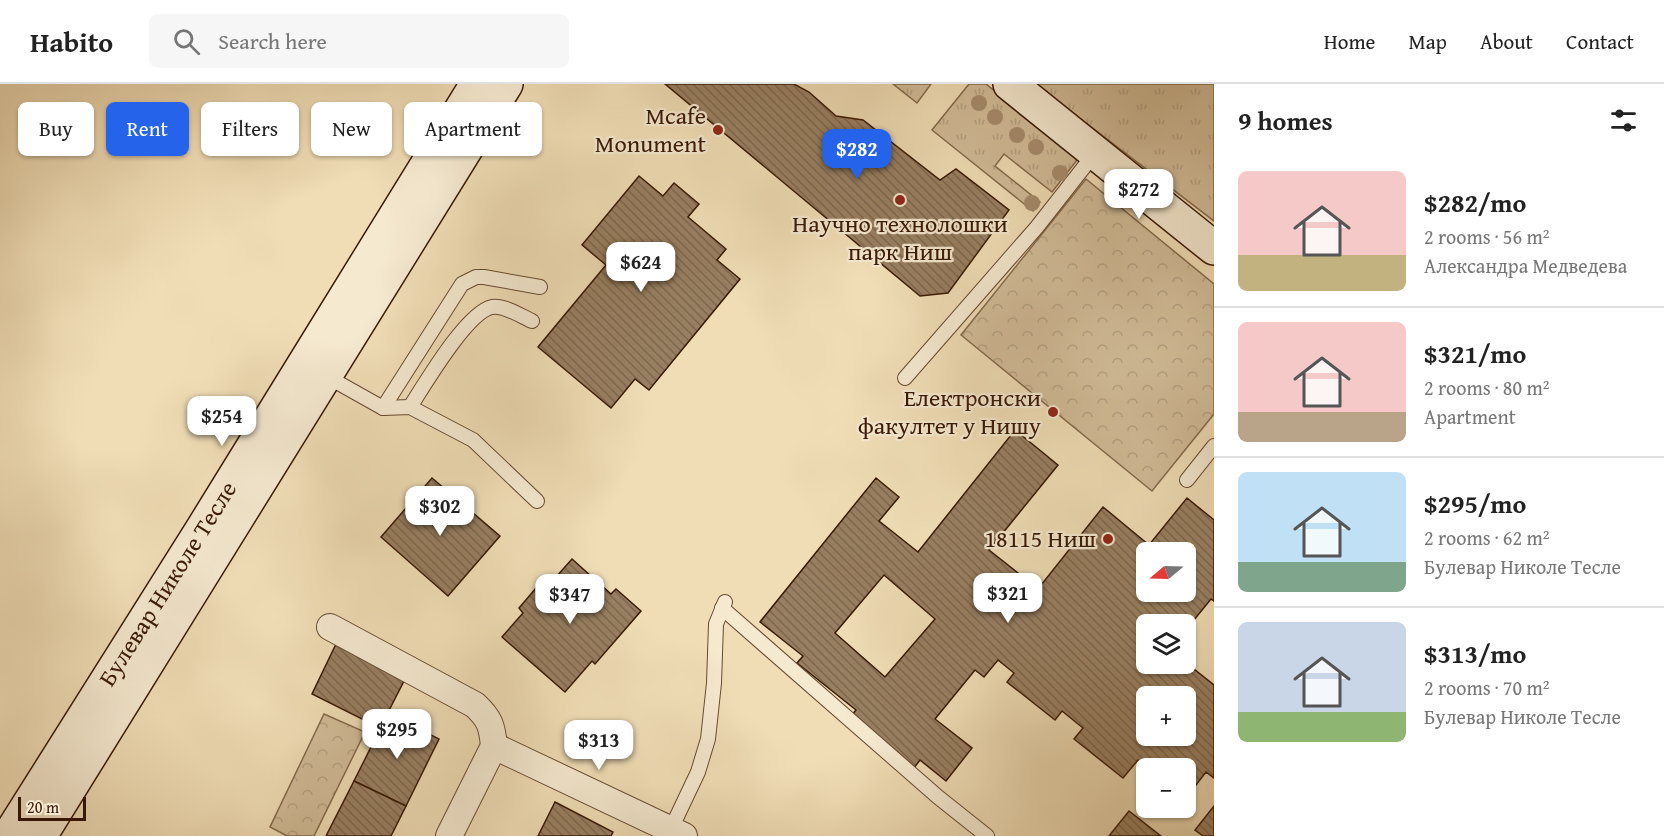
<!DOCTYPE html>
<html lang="en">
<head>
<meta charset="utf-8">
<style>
  body { margin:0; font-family:"Gentium Book Plus",serif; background:#f6f6f6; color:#222; height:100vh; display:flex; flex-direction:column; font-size:22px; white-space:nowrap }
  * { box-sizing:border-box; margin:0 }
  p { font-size:20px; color:#767676 }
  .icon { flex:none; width:33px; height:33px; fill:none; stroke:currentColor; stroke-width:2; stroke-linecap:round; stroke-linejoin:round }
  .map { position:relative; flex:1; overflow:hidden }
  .drawer { display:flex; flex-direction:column; background:#fff; width:450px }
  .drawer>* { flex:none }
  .banner { position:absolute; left:18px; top:18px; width:570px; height:54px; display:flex; gap:12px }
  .needle { width:39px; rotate:251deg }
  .fabs { position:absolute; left:1136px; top:458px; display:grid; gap:12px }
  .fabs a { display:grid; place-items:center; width:60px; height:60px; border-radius:9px; background:#fff; box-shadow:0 2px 4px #0004; font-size:30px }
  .scale { position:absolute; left:18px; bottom:15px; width:68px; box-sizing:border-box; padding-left:6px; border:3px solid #391905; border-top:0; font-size:16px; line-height:21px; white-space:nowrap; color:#391905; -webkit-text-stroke:4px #f5e9d0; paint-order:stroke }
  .price { position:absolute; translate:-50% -51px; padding:0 14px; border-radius:12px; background:#fff; color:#222; font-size:20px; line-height:39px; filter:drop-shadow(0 2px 3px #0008) }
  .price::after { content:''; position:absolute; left:50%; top:36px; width:18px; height:14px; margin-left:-9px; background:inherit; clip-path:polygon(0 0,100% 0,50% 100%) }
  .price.active { background:#2563eb; color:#fff }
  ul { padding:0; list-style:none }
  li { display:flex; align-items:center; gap:18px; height:150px; padding:0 24px }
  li+li { border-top:2px solid #e0e0e0 }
  li span { display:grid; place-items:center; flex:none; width:168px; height:120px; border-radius:9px; color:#555 }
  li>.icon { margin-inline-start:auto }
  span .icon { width:72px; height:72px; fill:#fffc; stroke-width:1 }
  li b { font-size:26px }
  h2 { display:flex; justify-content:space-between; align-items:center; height:72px; padding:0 24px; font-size:26px }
  .tag { padding:0 21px; border-radius:9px; background:#fff; box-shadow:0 2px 4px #0004; font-size:21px; line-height:54px }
  .tag.active { background:#2563eb; color:#fff }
  header { display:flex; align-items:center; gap:36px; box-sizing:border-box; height:84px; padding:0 30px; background:#fff; border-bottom:2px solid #e0e0e0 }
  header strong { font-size:28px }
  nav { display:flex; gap:33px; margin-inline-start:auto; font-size:21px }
  .search { width:420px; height:54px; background:#f6f6f6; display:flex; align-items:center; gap:15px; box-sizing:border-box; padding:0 21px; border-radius:9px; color:#767676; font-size:22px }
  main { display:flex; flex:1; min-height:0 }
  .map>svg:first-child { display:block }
</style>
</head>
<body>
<header>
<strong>Habito</strong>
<div class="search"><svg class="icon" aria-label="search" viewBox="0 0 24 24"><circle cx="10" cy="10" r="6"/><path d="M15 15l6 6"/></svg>Search here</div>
<nav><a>Home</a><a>Map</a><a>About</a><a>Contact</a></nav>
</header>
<main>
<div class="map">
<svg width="1214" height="752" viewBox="0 0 1214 752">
  <defs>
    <pattern id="grass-tufts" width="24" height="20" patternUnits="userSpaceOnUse" patternTransform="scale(1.5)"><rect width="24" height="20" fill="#d1bc98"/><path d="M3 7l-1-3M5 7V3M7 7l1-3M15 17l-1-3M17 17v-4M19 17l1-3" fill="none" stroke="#b4a182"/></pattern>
    <pattern id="park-crowns" width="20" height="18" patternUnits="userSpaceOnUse" patternTransform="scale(1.5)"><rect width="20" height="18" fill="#d1bc98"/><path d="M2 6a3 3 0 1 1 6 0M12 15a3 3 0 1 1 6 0" fill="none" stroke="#b4a182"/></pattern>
    <pattern id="building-back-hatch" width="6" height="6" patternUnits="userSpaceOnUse" patternTransform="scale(1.5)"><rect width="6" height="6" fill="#987f61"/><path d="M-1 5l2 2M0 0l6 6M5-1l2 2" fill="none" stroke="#7d674e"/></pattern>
  </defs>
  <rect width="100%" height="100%" fill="#f0ddb6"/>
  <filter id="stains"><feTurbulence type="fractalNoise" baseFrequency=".00333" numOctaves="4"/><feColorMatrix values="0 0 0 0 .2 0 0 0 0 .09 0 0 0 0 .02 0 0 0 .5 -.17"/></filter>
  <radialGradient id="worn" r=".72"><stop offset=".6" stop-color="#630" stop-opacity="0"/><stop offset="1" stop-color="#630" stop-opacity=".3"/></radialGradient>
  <g fill="url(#grass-tufts)" stroke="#856a4e" stroke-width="1.5">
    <path d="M 893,0 L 931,0 L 917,19 Z"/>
    <path d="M 969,0 L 986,0 L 1077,74 L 1077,76 L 1052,108 L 1004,70 L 995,82 L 1040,118 L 1033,127 L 932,46 Z"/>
    <path d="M 1035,0 L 1214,0 L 1214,137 Z"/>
  </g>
  <g fill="url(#park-crowns)" stroke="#856a4e" stroke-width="1.5">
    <path d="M 1086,95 L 1214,200 L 1214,330 L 1152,407 L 961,251 Z"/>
    <path d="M 324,630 L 365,648 L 314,752 L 287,752 L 270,743 Z"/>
  </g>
  <g fill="url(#building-back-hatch)" stroke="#391905" stroke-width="1.5" fill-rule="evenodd">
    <path d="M 665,0 L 794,0 L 809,8 L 836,32 L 863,36 L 940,96 L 956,85 L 1009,126 L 948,209 L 920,212 Z"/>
    <path d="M 639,92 L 663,112 L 674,99 L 699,120 L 688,133 L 726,165 L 717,176 L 740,195 L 649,306 L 635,295 L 611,324 L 538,263 L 606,181 L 582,161 Z"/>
    <path d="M 1015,346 L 1058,381 L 989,466 L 1038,505 L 1103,423 L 1149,461 L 1187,414 L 1214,436 L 1214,517 L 1211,515 L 1185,547 L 1185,540 L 1146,540 L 1146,579 L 1185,578 L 1214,601 L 1214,694 L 1206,688 L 1186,714 L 1185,684 L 1148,684 L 1138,676 L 1123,694 L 1074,655 L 1083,644 L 1062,627 L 1055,636 L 1007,598 L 1014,589 L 998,576 L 984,593 L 975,586 L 935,635 L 972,664 L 946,697 L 920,676 L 914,684 L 850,633 L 856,626 L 797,579 L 803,572 L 760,538 L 876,394 L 899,413 L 879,437 L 918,468 ZM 1146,468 L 1185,468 L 1185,507 L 1146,507 ZM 884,491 L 935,535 L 885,593 L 835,549 ZM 1146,612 L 1185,612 L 1185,651 L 1146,651 Z"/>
    <path d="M 432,394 L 500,452 L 448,512 L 381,453 Z"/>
    <path d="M 572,475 L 611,510 L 616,505 L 641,527 L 595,580 L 592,577 L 565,608 L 502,553 L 523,529 L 519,524 L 542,497 L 548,502 Z"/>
    <path d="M 336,560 L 405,595 L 380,644 L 312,610 Z"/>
    <path d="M 388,629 L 439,655 L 406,722 L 354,697 Z"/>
    <path d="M 354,697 L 406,722 L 391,752 L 326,752 Z"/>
    <path d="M 555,718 L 613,748 L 611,752 L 538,752 Z"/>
    <path d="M 1214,722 L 1214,752 L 1203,752 L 1195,746 Z"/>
    <path d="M 1129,727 L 1161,752 L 1109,752 Z"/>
  </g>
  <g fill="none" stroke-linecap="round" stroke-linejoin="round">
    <g stroke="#674a31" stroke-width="16">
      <g id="lane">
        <path d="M 326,292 L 383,324 L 410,323 L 473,356 L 537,417"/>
        <path d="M 905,294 L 1037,143 L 1095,69"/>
        <path d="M 410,323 C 425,300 467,228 492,223 C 504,221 521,232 532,237"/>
        <path d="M 383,324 L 462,200 L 476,193 L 484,193 L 540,203"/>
        <path d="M 1187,396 L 1214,362"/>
        <path d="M 722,524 L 938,713 L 987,752"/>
        <path d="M 671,745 L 698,688 L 708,655 L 714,599 L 716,540 L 725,518"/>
      </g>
    </g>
    <g stroke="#674a31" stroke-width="28">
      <g id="street">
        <path d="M 330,543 L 475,621 C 490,635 492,642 494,662 L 449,752"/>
        <path d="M 494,662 L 684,752"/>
      </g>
    </g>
    <g stroke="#391905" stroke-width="36">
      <g id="secondary">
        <path d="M 1010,0 L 1214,164"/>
        <path id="s1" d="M 9,752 L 203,444 L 477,0"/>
        <path d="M 40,752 L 506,0"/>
      </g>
    </g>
    <use href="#lane" stroke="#f5e9d0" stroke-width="14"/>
    <use href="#street" stroke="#f5e9d0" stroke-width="26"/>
    <use href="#secondary" stroke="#f5e9d0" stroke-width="33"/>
  </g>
  <g fill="#a58c6d">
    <circle cx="979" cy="19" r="8"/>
    <circle cx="995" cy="33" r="8"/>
    <circle cx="1017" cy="51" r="8"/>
    <circle cx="1036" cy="63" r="8"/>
    <circle cx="1060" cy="89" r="8"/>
    <circle cx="1032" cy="119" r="8"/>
  </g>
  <g fill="#8f2418" stroke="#f5e9d0" stroke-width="2">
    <circle cx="718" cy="46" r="6"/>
    <circle cx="900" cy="116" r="6"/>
    <circle cx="1053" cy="328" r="6"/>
    <circle cx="1108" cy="455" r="6"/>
  </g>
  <g text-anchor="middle" stroke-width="4.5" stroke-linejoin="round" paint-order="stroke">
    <g font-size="24" fill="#391905" stroke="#f5e9d0" text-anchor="end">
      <text x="706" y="40">Mcafe<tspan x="706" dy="28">Monument</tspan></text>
      <text x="900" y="148" text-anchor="middle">Научно технолошки<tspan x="900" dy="28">парк Ниш</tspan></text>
      <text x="1041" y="322">Електронски<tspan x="1041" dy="28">факултет у Нишу</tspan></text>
      <text x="1096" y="463">18115 Ниш</text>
    </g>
    <g font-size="24" fill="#391905" stroke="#f5e9d0">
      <text dy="8" stroke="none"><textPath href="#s1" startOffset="298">Булевар Николе Тесле</textPath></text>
    </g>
  </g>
  <rect width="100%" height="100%" filter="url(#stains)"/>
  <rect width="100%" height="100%" fill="url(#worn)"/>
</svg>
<div class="fabs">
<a><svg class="needle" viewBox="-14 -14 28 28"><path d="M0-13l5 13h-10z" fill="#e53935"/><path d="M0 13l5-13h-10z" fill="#767676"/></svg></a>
<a><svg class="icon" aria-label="layers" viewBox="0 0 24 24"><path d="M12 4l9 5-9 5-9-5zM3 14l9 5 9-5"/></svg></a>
<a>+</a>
<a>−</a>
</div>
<div class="scale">20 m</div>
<b class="price active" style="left:857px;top:96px">$282</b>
<b class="price" style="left:1139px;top:136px">$272</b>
<b class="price" style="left:641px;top:209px">$624</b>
<b class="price" style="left:222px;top:363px">$254</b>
<b class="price" style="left:440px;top:453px">$302</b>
<b class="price" style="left:1008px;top:540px">$321</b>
<b class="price" style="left:570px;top:541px">$347</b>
<b class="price" style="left:397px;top:676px">$295</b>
<b class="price" style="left:599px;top:687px">$313</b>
<div class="banner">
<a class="tag">Buy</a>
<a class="tag active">Rent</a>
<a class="tag">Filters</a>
<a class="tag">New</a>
<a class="tag">Apartment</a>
</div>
</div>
<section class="drawer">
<h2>9 homes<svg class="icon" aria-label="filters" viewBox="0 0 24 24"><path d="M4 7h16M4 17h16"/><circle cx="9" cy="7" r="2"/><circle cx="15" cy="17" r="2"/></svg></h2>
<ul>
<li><span style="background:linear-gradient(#f6c9c9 70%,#c2b280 0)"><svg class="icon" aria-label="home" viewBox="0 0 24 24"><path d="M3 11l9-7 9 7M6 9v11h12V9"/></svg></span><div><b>$282/mo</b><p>2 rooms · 56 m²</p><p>Александра Медведева</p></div></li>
<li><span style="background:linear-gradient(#f6c9c9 75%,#b9a48a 0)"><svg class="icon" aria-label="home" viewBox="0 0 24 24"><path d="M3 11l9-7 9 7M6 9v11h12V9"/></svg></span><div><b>$321/mo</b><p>2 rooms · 80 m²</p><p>Apartment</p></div></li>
<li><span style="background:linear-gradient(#bfe0f5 75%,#7fa58c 0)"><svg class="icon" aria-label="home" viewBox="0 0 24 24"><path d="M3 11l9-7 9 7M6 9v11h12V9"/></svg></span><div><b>$295/mo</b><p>2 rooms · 62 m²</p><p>Булевар Николе Тесле</p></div></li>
<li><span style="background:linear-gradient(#c9d6e8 75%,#8fb573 0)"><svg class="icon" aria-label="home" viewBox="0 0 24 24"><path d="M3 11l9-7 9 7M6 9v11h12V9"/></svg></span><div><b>$313/mo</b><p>2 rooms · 70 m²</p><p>Булевар Николе Тесле</p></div></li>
</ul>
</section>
</main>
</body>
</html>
